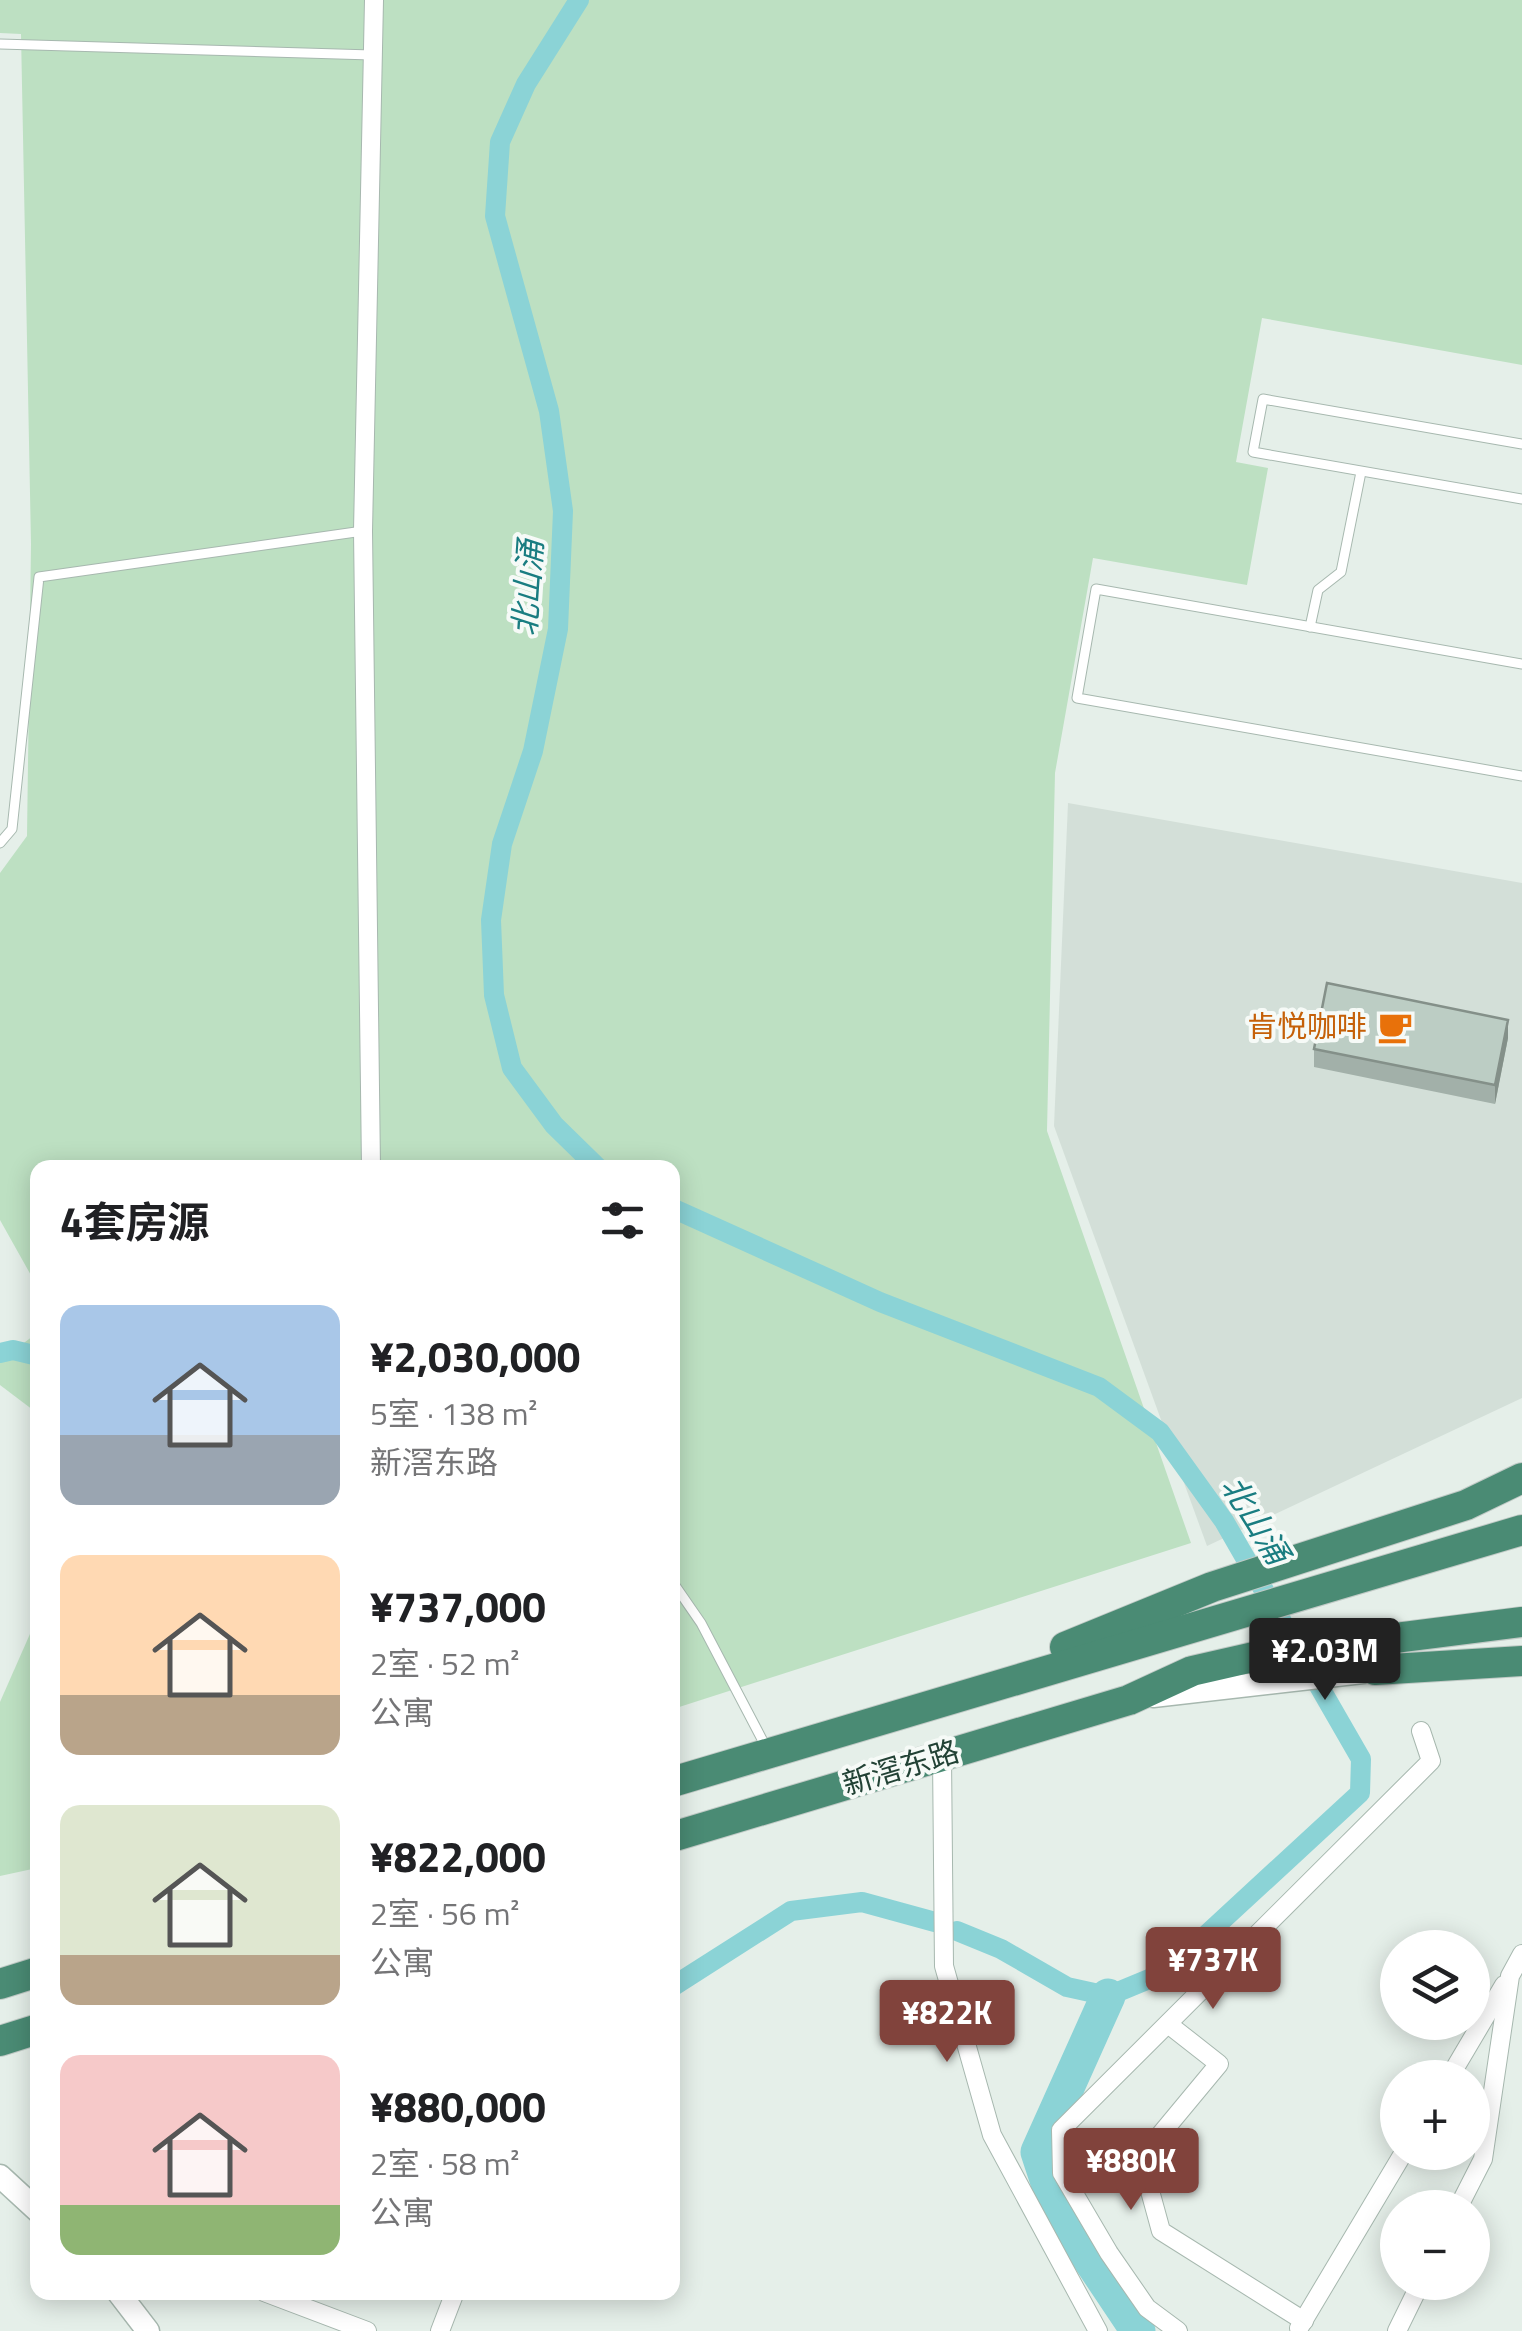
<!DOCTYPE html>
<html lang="zh">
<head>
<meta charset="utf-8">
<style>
  body { margin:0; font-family:"Titillium Web","Noto Sans SC",sans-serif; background:#f6f6f6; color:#202124; height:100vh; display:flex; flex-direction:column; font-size:38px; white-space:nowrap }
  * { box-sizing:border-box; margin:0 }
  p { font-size:32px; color:#757577 }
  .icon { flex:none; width:55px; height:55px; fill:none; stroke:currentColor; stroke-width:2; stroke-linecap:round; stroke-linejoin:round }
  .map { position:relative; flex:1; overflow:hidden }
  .drawer { position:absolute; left:30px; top:1160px; width:650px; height:1140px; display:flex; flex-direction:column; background:#fff; border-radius:20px; box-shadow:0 5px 25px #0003 }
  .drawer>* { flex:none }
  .tools { position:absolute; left:1380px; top:1930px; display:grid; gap:20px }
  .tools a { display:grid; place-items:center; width:110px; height:110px; border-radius:50%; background:#fff; box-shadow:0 5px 25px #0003; font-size:50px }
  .price { position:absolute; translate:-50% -85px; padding:0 22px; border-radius:10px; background:#81433c; color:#fff; font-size:32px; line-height:65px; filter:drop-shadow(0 2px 5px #0008) }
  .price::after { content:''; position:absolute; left:50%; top:60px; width:30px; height:22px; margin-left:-15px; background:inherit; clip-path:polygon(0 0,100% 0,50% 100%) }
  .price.current { background:#222; color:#fff }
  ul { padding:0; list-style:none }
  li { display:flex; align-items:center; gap:30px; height:250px; padding:0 30px }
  li span { display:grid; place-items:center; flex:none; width:280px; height:200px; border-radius:20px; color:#555 }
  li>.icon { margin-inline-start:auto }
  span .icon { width:120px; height:120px; fill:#fffc; stroke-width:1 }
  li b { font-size:42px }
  h2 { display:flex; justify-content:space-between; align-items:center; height:120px; padding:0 30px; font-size:42px }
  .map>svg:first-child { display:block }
</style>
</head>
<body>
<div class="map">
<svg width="1522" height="2331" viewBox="0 0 1522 2331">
  <rect width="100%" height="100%" fill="#e5efe9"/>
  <path fill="#d3dfd8" d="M 1068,803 L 1522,883 L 1522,1398 L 1207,1546 L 1054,1126 Z"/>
  <g fill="#bde0c2">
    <path d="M 0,0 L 1522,0 L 1522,365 L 1262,318 L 1236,462 L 1268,468 L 1247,585 L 1093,558 L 1055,773 L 1047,1131 L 1191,1543 L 673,1709 L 672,1168 L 38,1168 L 37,1286 L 0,1220 L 0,873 L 27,836 L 31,544 L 21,34 L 0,33 Z"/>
    <path d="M 37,1333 L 37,1413 L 0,1385 L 0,1361 Z"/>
    <path d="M 37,1618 L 37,1868 L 0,1876 L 0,1702 Z"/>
  </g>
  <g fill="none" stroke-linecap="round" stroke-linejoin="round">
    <g stroke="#8bd3d6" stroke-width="20">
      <path d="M 579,0 L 526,84 L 500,142 L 495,216 L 549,411 L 563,511 L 558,629 L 533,751 L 502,844 L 491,920 L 494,995 L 512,1068 L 554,1125 L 598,1168"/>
      <path d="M 672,1208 L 880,1302 L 1099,1387 L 1160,1432 L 1224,1521 L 1361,1759 L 1360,1793 L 1166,1972 L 1108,1996 L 1067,1987 L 1001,1949 L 957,1931"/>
      <path d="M 0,1353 L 13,1350 L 38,1356"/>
      <path d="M 672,1987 L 791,1911 L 862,1902 L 935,1922"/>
    </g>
    <path stroke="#8bd3d6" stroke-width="35" d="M 1108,1996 L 1038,2152 L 1057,2210 L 1138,2331"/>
    <g stroke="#a7b8af" stroke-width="11">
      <g id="service">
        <path d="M 0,44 L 372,55"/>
        <path d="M 1522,444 L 1263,399 L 1253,452 L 1522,499"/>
        <path d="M 1310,627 L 1318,590 L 1341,572 L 1361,472"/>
        <path d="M 1522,664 L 1096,589 L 1077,698 L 1522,776"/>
        <path d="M 0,843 L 12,829 L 39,577 L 363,531"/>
        <path d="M 672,1581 L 701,1623 L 766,1747"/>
      </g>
    </g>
    <g stroke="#a7b8af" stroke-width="20">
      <g id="minor">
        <path d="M 371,1168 L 363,531 L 374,0"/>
        <path d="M 942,1756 L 944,1966 L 992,2135 L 1098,2331"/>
        <path d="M 1168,2024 L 1219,2064 L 1141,2158 L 1161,2231 L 1304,2321"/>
        <path d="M 1449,2078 L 1504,1985"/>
        <path d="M 1458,2208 L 1483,2159 L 1510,1976 L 1522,1954"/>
        <path d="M 264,2292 L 367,2331"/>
        <path d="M 1299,2328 L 1404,2152"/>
        <path d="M 440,2331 L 455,2292"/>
        <path d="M 1178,2331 L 1147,2308 L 1109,2253 L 1062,2173 L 1061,2130 L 1431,1761 L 1421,1731"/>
        <path d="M 1397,2331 L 1421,2282"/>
      </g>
    </g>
    <g stroke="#a7b8af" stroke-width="25">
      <g id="tertiary">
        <path d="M 1153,1696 L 1389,1669"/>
        <path d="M 0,2176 L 38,2211"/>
        <path d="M 118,2292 L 148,2331"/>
      </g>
    </g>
    <g stroke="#c1cac6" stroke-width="32">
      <g id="trunk">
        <path d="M 1065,1647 L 1212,1587 L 1466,1505 L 1522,1478"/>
        <path d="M 1375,1670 L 1522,1661"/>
        <path d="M 672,1782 L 1522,1530"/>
        <path d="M 672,1837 L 1129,1700 L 1192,1671 L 1262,1655 L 1522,1622"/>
        <path d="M 0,1984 L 38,1972"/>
        <path d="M 0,2041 L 38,2029"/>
      </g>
    </g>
    <use href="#service" stroke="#fff" stroke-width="9"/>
    <use href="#minor" stroke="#fff" stroke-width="18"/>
    <use href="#tertiary" stroke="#fff" stroke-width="22"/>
    <use href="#trunk" stroke="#4a8b74" stroke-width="30"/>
  </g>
  <path fill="#a2b0a9" d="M 1508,1038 L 1495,1104 L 1314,1067 L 1314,1049 Z"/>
  <path fill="#849089" d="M 1508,1020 L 1508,1038 L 1495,1104 L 1495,1085 Z"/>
  <path fill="#bccdc4" stroke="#849089" stroke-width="2.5" d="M 1327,983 L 1508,1020 L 1495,1085 L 1314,1049 Z"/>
  <defs>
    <g id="cafe-bare" transform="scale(2.7)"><path d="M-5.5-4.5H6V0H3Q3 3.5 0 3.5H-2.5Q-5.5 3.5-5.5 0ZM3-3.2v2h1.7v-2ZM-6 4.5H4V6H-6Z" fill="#e8710a" stroke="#f6faf7" stroke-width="2.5" paint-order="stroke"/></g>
  </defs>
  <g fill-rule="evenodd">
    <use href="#cafe-bare" x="1395" y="1027"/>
  </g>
  <g text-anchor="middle" stroke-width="8" stroke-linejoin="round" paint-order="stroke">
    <g font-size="30" fill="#c56008" stroke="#f6faf7" text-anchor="end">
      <text x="1367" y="1037">肯悦咖啡</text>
    </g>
    <g font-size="30" fill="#224235" stroke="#f6faf7">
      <text transform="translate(901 1768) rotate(-17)" y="10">新滘东路</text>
    </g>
    <g font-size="32" font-style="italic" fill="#197d81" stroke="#f6faf7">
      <text transform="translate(528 588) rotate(-86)" y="11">北山涌</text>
      <text transform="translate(1255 1520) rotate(58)" y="11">北山涌</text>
    </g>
  </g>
</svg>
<div class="tools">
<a><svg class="icon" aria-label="layers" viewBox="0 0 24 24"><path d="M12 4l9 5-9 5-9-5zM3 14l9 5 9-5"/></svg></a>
<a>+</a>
<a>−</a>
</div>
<b class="price current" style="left:1325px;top:1703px">¥2.03M</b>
<b class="price" style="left:1213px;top:2012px">¥737K</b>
<b class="price" style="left:947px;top:2065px">¥822K</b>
<b class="price" style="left:1131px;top:2213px">¥880K</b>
<section class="drawer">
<h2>4套房源<svg class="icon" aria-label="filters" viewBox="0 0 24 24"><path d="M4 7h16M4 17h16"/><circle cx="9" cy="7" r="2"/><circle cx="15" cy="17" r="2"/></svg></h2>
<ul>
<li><span style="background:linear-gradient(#a9c7e8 65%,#9aa5b1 0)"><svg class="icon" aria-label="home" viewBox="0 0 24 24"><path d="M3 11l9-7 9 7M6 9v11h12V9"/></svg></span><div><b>¥2,030,000</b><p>5室 · 138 m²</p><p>新滘东路</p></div></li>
<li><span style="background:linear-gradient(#ffd9b3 70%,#b9a48a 0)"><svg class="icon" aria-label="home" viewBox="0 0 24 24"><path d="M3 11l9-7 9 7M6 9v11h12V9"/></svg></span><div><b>¥737,000</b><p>2室 · 52 m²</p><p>公寓</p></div></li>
<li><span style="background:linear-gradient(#dfe7d0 75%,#b9a48a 0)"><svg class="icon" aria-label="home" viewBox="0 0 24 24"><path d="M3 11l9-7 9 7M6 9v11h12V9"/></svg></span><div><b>¥822,000</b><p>2室 · 56 m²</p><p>公寓</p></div></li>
<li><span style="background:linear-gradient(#f6c9c9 75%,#8fb573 0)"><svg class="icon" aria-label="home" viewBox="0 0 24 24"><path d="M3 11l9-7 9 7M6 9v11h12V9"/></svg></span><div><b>¥880,000</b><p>2室 · 58 m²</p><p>公寓</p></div></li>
</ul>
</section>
</div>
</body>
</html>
